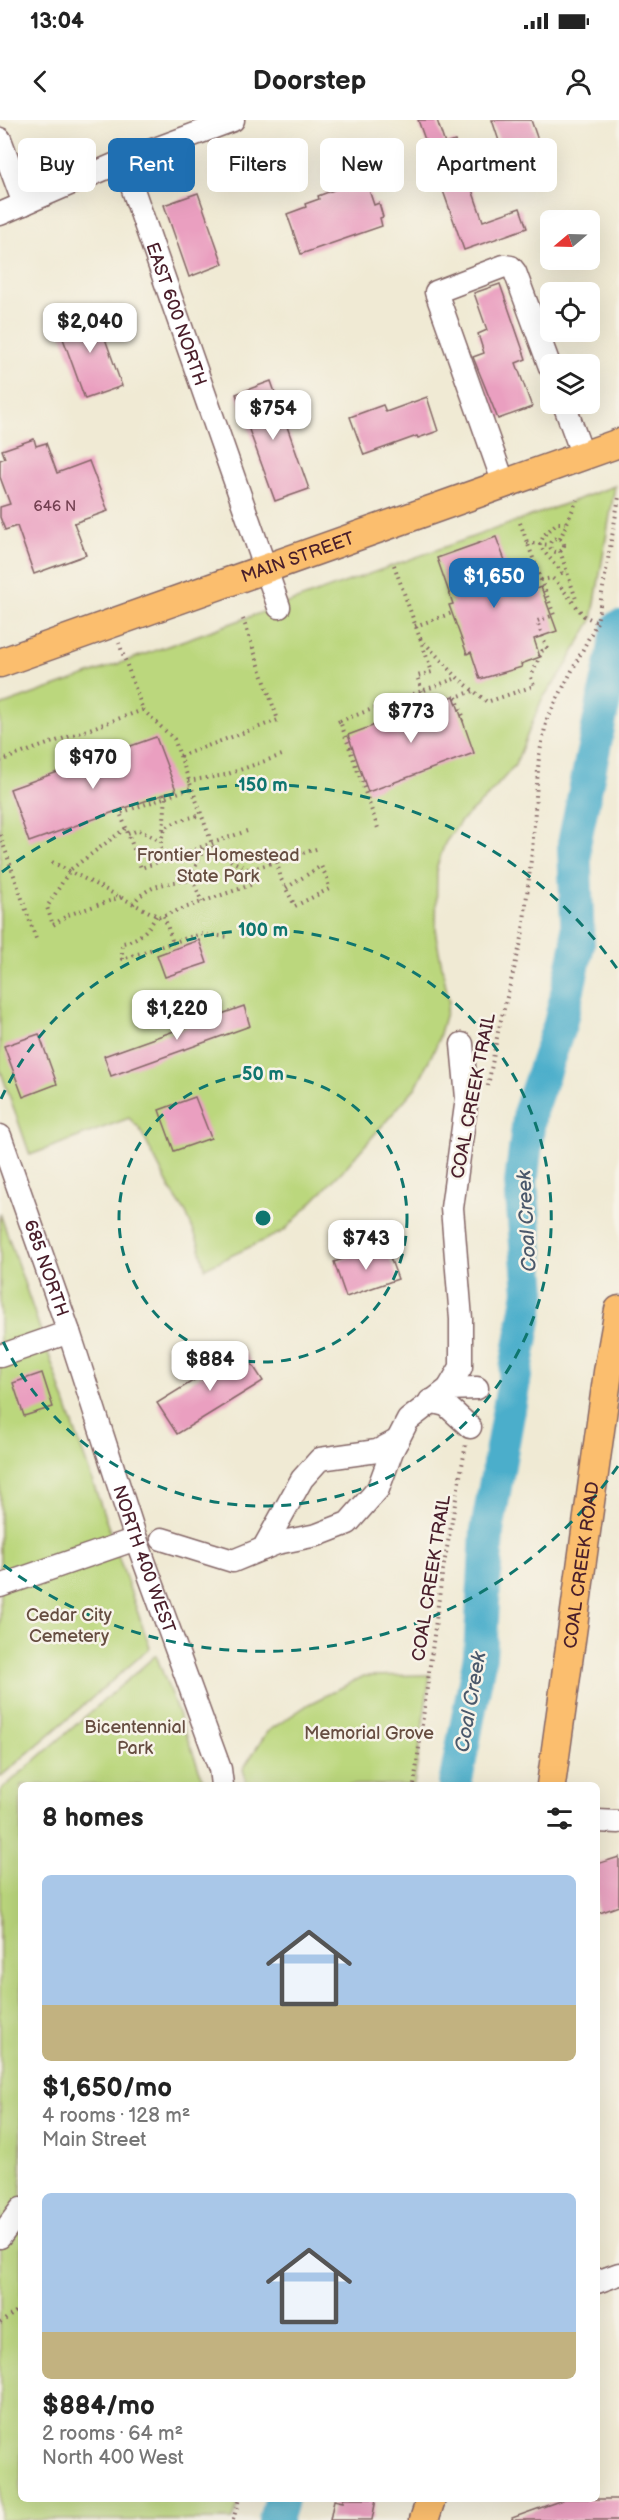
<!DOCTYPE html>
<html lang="en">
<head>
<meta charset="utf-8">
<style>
  body { margin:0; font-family:"Balsamiq Sans",sans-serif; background:#f2f2f2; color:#222; height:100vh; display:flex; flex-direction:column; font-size:22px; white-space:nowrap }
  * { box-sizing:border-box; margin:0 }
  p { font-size:20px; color:#767676 }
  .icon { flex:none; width:33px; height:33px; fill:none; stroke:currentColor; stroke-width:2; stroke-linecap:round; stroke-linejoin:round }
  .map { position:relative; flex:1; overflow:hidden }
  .details { position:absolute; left:18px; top:1662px; width:582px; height:720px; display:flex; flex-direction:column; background:#fff; border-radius:9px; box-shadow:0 6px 24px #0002 }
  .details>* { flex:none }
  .top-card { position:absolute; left:18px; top:18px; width:584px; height:54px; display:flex; gap:12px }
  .needle { width:39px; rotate:251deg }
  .controls { position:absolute; left:540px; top:90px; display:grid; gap:12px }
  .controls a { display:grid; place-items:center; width:60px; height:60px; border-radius:9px; background:#fff; box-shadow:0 6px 24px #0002; font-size:30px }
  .price { position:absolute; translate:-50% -51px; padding:0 14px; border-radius:12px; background:#fff; color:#222; font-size:20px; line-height:39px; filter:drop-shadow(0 2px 3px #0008) }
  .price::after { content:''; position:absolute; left:50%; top:36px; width:18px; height:14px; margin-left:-9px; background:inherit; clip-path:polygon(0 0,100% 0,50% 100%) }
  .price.current { background:#1f6fb2; color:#fff }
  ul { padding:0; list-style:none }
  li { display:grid; align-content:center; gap:12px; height:318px; padding:0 24px }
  li span { display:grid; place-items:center; height:186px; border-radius:9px; color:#555 }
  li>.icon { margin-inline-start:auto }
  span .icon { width:108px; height:108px; fill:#fffc; stroke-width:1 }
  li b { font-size:26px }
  h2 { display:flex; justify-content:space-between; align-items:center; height:72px; padding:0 24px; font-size:26px }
  .chip { padding:0 21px; border-radius:9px; background:#fff; box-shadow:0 6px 24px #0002; font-size:21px; line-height:54px }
  .chip.current { background:#1f6fb2; color:#fff }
  .status { display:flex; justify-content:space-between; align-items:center; height:42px; padding:0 30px; background:#fff; direction:ltr }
  .status svg { height:16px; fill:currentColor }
  header { display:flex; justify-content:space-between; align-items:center; height:78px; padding:0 24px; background:#fff; font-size:27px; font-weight:800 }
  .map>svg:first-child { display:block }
</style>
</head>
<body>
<div class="status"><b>13:04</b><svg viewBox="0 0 49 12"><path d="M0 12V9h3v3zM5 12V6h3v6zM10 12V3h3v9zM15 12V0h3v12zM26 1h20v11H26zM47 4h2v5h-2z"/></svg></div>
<header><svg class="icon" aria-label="back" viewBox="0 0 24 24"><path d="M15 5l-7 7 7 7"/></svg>Doorstep<svg class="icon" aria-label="person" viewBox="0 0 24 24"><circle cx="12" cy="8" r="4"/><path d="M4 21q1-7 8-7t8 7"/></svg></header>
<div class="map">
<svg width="619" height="2400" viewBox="0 0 619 2400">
  <rect width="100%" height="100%" fill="#f7f3e8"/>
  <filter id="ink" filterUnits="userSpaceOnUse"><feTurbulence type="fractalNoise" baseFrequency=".0167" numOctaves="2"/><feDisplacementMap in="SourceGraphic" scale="12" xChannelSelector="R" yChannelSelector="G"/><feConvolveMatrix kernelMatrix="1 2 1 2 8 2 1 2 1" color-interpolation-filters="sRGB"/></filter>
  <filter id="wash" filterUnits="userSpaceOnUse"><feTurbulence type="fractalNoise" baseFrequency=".008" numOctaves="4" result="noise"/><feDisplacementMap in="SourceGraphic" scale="24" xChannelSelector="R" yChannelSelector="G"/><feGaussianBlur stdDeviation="1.35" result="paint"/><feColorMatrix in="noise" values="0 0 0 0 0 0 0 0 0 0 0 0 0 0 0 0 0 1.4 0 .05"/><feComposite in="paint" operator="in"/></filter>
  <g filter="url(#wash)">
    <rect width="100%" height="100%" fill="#f0ead4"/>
    <g fill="#bbd77d" stroke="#827b54" stroke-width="1.5">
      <path d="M 615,366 L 592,500 L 562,552 L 542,579 L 515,645 L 487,677 L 460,702 L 445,723 L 437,746 L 436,816 L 449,882 L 437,924 L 416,967 L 346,1047 L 284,1111 L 205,1148 L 199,1124 L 186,1093 L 172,1072 L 139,1008 L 129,998 L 30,1035 L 0,949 L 0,586 Z"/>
      <path d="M 0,1093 L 150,1528 L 0,1657 Z"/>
      <path d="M 156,1535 L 205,1665 L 21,1665 L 21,2379 L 239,2379 L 233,2400 L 0,2400 L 0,1671 Z"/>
      <path d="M 430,1555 L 414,1665 L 247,1665 L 243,1649 L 267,1612 L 309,1584 L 364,1556 Z"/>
    </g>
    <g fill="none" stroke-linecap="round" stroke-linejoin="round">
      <g stroke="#4baecb" stroke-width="34">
        <path d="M 455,1665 L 480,1536 L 487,1411 L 530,1172 L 521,1063 L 530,991 L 560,904 L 578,824 L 574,724 L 619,507"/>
        <path d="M 275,2400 L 281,2379"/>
      </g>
    </g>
    <g id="blocks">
      <g fill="#ea9fc0">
        <path d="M 418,0 L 437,0 L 445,24 L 455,21 L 483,101 L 520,88 L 527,108 L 464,130 Z"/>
        <path d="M 492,0 L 531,0 L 540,26 L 505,39 Z"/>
        <path d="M 365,58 L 374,85 L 379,83 L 383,97 L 380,98 L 382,106 L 301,134 L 287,94 L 306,87 L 305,84 L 319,79 L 318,76 Z"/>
        <path d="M 198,73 L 223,144 L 189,157 L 164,85 Z"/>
        <path d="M 500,164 L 526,239 L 516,243 L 532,287 L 498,299 L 473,237 L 484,233 L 478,214 L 487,210 L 474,173 Z"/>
        <path d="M 94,188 L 122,266 L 85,279 L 57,202 Z"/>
        <path d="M 271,261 L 309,369 L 275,381 L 236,274 Z"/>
        <path d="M 427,277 L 438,311 L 418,318 L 417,316 L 364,335 L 350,297 L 383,285 L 386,292 Z"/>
        <path d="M 34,319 L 36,326 L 46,323 L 57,353 L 89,341 L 108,391 L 74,403 L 86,435 L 34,454 L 17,406 L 5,410 L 0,397 L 0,387 L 10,384 L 0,357 L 0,340 L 5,338 L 2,330 Z"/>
        <path d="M 496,417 L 514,464 L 519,463 L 523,474 L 541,467 L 557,511 L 534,519 L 540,537 L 521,544 L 522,547 L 480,559 L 471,532 L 467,534 L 449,485 L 453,484 L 437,438 Z"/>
        <path d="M 454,576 L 474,633 L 368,672 L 348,615 Z"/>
        <path d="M 156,617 L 176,670 L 29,722 L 10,669 Z"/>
        <path d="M 199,820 L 207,843 L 165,857 L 157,835 Z"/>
        <path d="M 244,886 L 250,906 L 111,956 L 104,936 Z"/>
        <path d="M 39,914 L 57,964 L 23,977 L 4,926 Z"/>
        <path d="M 195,977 L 211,1018 L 174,1031 L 159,990 Z"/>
        <path d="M 385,1124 L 398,1159 L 346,1177 L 334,1142 Z"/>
        <path d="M 243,1230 L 263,1261 L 177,1314 L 157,1283 Z"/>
        <path d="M 42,1253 L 53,1287 L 24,1296 L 13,1263 Z"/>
        <path d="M 619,1737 L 619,1786 L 597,1794 L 597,1744 Z"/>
        <path d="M 343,2379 L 376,2379 L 372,2400 L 330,2400 L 334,2380 L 343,2382 Z"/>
        <path d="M 565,2379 L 619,2379 L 619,2400 L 512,2400 L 512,2398 Z"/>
      </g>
    </g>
  </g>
  <g filter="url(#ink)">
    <use href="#blocks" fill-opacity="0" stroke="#846666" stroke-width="1.5"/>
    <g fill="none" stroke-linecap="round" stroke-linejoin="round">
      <g stroke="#846666" stroke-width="25">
        <g id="minor">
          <path d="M 0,19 L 24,84"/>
          <path id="s1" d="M 123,41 L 279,487"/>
          <path d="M 0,94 L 123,41 L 233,0"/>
          <path d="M 564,284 L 583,336"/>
          <path d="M 504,364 L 436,172 L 504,146 L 511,147 L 515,152 L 550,247"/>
          <path id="s2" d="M 0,1016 L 69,1212 L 136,1419 L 220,1649 L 222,1665"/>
          <path d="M 0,1236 L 69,1212"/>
          <path d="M 448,1269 L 477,1268"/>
          <path d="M 430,1281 L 446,1285 L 470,1307"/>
          <path d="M 162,1419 L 233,1441 L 277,1423 L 317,1415 L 348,1403 L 378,1369 L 392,1331 L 408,1300 L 448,1269 L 461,1247 L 461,1199 L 452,1088 L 467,978 L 462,924"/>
          <path d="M 263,1429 L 302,1359 L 320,1339 L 377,1331 L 398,1320"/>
          <path d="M 0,1466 L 136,1419"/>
          <path d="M 597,1701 L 619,1702"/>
          <path d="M 0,2117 L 21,2089"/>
          <path d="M 597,2162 L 619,2154"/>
        </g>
      </g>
      <g stroke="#846666" stroke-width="31">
        <g id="major">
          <path id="s3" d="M 0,543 L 619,323"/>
          <path id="s4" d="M 551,1665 L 608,1252 L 619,1190"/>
          <path d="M 424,2400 L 431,2379"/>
        </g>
      </g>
      <g stroke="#846666" stroke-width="4" stroke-dasharray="1.5 4.5" stroke-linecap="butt">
        <path d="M 566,403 L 557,403 L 544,415 L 540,424 C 544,435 555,442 562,453 L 567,452"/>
        <circle cx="557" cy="425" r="7"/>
        <path d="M 560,419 L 577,380"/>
        <path d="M 527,423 L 551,425"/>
        <path d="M 560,431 L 577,482"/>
        <path d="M 394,445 L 432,552 L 417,556 L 422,571"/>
        <path d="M 541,460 L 552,458 L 557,462 L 584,496 L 597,502"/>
        <path d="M 415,506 L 452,493"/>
        <path d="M 420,518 L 458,558 L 487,582 L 534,566 L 531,557 L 542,531 L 547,529 L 537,501 L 554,495 L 519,400"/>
        <path d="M 143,590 L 174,619 L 215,732 L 249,750 L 319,728"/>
        <path d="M 462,600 L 464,599 L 456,577 L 473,571"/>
        <path d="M 340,601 L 457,558"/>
        <path d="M 338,602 L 340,601 L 379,711"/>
        <path d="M 180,636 L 278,600 L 243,499"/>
        <path d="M 0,641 L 143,590 L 119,523"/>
        <path d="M 188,661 L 225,655 L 285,634"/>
        <path d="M 166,677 L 191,668"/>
        <path d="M 126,708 L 120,693 L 166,677 L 163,711"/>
        <path d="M 128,714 L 139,710 L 159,720"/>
        <path d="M 0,715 L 36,819"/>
        <path d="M 162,741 C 157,705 168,703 201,695"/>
        <path d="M 52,742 L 159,797 L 253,764 L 249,750"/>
        <path d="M 277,742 L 281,759 L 295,786 L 329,769 L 327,758 L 321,746 L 286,768"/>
        <path d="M 185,760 L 192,754 L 205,726"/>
        <path d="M 121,777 L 68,795 L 53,805 L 47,787 L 70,750 L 126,708 L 141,748 L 247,711"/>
        <path d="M 133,784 C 147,764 171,762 193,760 L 202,782"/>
        <path d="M 156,796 C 149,810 137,821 122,823 L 122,839 L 199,814 L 230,817"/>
        <path d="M 164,796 L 173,823"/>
        <path d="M 488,966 L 498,912 L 522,818 L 532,731 L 539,636 L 547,599 L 597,502 L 619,377"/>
        <path d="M 414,1665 L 442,1455 L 466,1324"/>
        <path d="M 0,2203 L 21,2188"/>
        <path d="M 233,2400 L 239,2379"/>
      </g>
      <use href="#minor" stroke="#fff" stroke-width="22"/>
      <use href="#major" stroke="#fbbe6e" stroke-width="28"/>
    </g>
  </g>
  <g fill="none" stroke="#0f766e" stroke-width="3" stroke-dasharray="10 8">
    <circle cx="263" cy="1098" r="144"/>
    <path d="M1 979A288 288 0 1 1 1 1217"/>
    <path d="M618 1346A433 433 0 0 1 2 1444M2 752A433 433 0 0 1 618 850"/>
  </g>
  <g text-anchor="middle" stroke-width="5" stroke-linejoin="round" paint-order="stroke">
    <g font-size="15" fill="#723f50">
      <text x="55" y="391">646 N</text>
    </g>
    <g font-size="18" fill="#4a1f2b" stroke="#f7f3e8">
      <text dy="6" stroke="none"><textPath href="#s1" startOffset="162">EAST 600 NORTH</textPath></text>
      <text dy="6" stroke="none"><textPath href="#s3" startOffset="316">MAIN STREET</textPath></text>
      <text transform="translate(473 976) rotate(-79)" y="6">COAL CREEK TRAIL</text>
      <text dy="6" stroke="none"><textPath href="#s2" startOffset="140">685 NORTH</textPath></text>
      <text dy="6" stroke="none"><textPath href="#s2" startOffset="447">NORTH 400 WEST</textPath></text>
      <text dy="6" stroke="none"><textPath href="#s4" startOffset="222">COAL CREEK ROAD</textPath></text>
      <text transform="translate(431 1458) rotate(-81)" y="6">COAL CREEK TRAIL</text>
    </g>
    <g font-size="18" fill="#664d40" stroke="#f7f3e8">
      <text x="218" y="741">Frontier Homestead<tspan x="218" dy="21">State Park</tspan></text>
      <text x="69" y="1501">Cedar City<tspan x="69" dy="21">Cemetery</tspan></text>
      <text x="135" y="1613">Bicentennial<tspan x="135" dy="21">Park</tspan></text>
      <text x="369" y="1619">Memorial Grove</text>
    </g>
    <g font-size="20" font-style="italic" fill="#4a586b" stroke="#f7f3e8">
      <text transform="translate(526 1101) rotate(-93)" y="7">Coal Creek</text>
      <text transform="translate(470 1582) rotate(-80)" y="7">Coal Creek</text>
    </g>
  </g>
  <circle cx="263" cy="1098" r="9" fill="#0f766e" stroke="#f7f3e8" stroke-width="3"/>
  <g font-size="18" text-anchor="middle" font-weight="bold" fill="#0f766e" stroke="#f7f3e8" stroke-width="5" stroke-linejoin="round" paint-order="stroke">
    <text x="263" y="671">150 m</text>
    <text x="263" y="816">100 m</text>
    <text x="263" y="960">50 m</text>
  </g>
</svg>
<div class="controls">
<a><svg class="needle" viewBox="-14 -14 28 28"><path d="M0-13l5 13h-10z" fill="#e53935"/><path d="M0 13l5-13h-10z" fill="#767676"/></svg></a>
<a><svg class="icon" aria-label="locate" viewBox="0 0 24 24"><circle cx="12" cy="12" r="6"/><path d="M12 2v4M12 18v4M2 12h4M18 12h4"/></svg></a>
<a><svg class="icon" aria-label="layers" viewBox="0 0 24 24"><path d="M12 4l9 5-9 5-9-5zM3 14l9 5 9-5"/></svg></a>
</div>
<b class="price" style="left:90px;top:234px">$2,040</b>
<b class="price" style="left:273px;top:321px">$754</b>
<b class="price current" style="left:494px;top:489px">$1,650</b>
<b class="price" style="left:411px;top:624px">$773</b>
<b class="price" style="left:93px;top:670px">$970</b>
<b class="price" style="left:177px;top:921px">$1,220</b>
<b class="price" style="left:366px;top:1151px">$743</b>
<b class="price" style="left:210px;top:1272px">$884</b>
<div class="top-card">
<a class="chip">Buy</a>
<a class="chip current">Rent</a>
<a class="chip">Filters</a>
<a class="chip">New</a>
<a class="chip">Apartment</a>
</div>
<section class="details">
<h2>8 homes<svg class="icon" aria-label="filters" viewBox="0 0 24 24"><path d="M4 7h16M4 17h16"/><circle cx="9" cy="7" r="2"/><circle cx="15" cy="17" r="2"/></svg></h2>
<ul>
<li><span style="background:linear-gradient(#a9c7e8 70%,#c2b280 0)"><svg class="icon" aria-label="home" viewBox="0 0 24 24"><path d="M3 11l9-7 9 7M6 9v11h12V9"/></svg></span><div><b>$1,650/mo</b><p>4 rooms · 128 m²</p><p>Main Street</p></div></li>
<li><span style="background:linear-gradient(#a9c7e8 75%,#c2b280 0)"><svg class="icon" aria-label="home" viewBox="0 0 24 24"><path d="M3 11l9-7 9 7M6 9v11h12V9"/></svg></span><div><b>$884/mo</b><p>2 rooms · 64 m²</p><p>North 400 West</p></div></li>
</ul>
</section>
</div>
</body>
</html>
